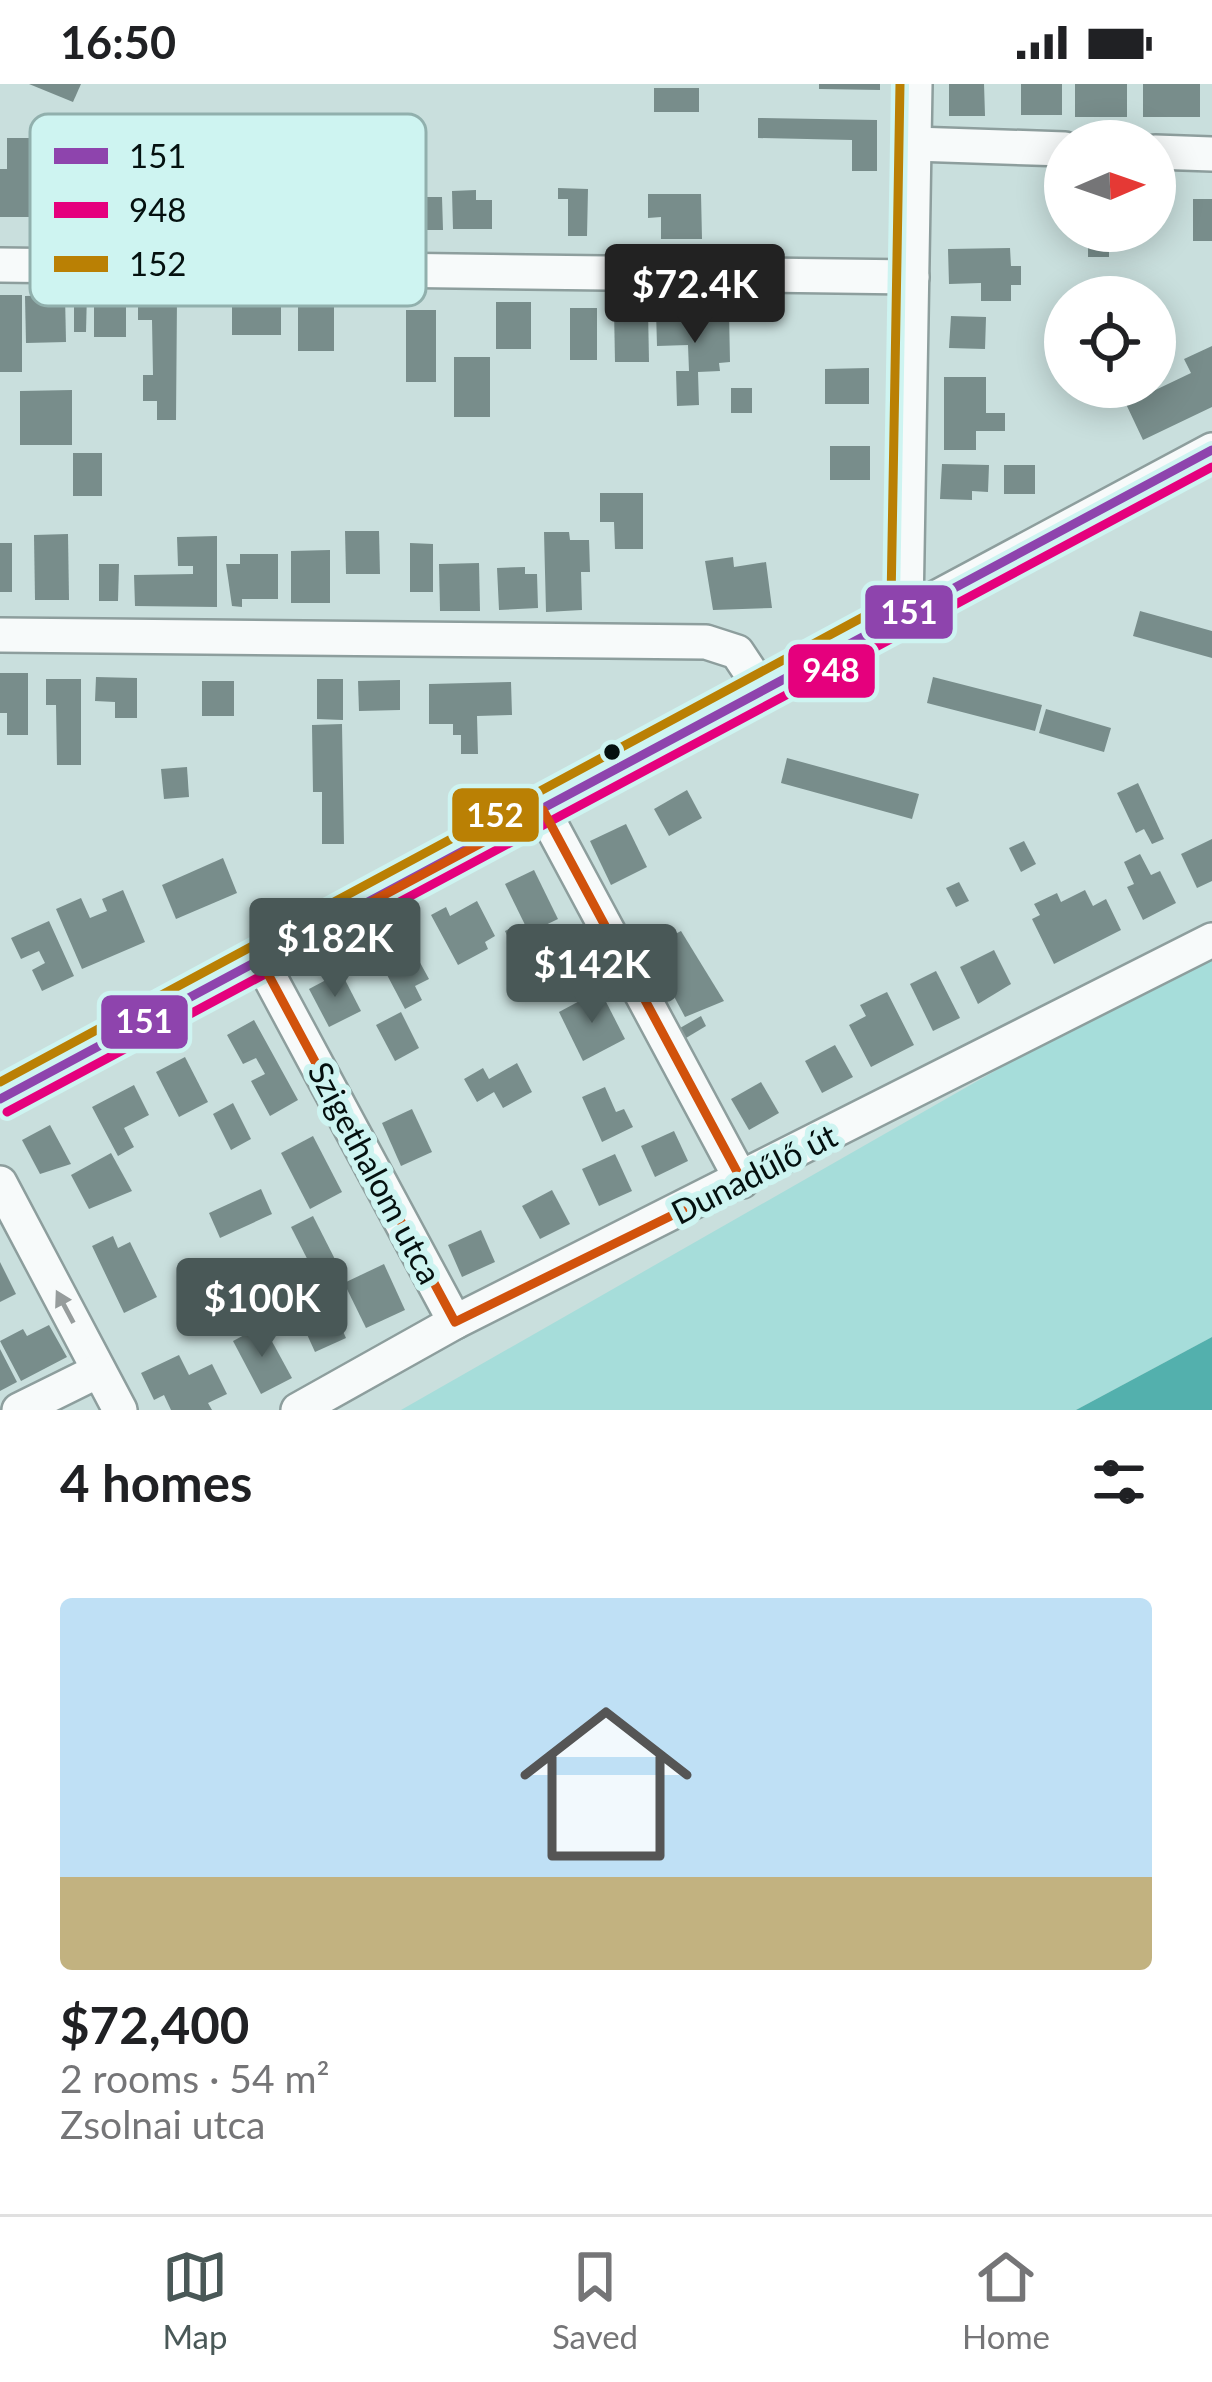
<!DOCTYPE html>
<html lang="en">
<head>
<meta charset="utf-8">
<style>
  body { margin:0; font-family:Lato,sans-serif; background:#f2f2f2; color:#202124; height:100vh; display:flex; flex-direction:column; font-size:45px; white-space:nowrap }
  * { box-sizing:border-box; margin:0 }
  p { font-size:39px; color:#757577 }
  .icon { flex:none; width:66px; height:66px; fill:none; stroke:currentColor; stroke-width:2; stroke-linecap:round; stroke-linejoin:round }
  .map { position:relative; height:1326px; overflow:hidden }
  .drawer { display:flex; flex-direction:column; background:#fff; flex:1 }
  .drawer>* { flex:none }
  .needle { width:78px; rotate:88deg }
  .fabs { position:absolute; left:1044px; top:36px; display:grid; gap:24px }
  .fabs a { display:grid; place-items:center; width:132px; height:132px; border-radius:50%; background:#fff; box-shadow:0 6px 30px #0003; font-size:60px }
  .price { position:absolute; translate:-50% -102px; padding:0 27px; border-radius:12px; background:#495857; color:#fff; font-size:39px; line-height:78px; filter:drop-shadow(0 3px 6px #0008) }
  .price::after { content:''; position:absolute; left:50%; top:72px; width:36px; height:27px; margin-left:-18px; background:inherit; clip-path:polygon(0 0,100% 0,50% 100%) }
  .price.on { background:#222; color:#fff }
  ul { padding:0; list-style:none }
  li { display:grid; align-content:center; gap:24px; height:636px; padding:0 60px }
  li+li { border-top:3px solid #e0e0e0 }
  li span { display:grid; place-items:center; height:372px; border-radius:12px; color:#555 }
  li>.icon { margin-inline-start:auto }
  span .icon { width:216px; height:216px; fill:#fffc; stroke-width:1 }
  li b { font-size:51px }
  h2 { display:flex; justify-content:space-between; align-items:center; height:144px; padding:0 60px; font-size:51px }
  .status { display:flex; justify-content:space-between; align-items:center; height:84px; padding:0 60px; background:#fff; direction:ltr }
  .status svg { height:33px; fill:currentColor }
  .tabs { display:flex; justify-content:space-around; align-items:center; height:168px; border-top:3px solid #e0e0e0; background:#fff; font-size:33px; color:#757577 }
  .tabs a { display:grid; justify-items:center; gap:6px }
  .tabs .on { color:#495857 }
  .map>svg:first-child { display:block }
</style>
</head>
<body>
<div class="status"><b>16:50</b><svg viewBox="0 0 49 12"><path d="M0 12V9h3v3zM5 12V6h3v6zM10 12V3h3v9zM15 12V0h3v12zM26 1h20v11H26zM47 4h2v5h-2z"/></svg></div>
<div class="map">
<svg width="1212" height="1326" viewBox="0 0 1212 1326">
  <rect width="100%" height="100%" fill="#c9dfdd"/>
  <path fill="#a6ddda" d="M 1212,863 L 1212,1253 L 1076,1326 L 401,1326 Z"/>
  <path fill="#53b0ad" d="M 1212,1253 L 1212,1326 L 1076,1326 Z"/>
  <g fill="#788d8b">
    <path d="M 29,0 L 81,0 L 73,18 Z"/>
    <path d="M 819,0 L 880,0 L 880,6 L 819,5 Z"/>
    <path d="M 949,0 L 984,0 L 985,32 L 949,32 Z"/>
    <rect x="1021" y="0" width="41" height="31"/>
    <rect x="1075" y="0" width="52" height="33"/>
    <rect x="1143" y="0" width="57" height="33"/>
    <rect x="654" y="4" width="45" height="24"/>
    <path d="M 758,34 L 877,36 L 877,87 L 852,87 L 852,56 L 758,54 Z"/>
    <path d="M 7,54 L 37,54 L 36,133 L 0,133 L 0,85 L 7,85 Z"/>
    <path d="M 403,103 L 427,103 L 427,113 L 442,113 L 443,146 L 404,146 Z"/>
    <path d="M 558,104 L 588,105 L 587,152 L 568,152 L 568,115 L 558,115 Z"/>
    <path d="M 476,106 L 476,116 L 492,116 L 492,145 L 453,145 L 452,107 Z"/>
    <path d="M 648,110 L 701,110 L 702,155 L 661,155 L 661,133 L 648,134 Z"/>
    <rect x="1193" y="115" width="19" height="42"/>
    <path d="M 1088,147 L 1132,147 L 1132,163 L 1109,162 L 1109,173 L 1088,173 Z"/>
    <path d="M 1010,164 L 1011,182 L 1021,182 L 1021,201 L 1011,201 L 1011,217 L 981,217 L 981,199 L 949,200 L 948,165 Z"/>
    <path d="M 74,208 L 87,208 L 86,248 L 74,248 Z"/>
    <rect x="0" y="211" width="22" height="77"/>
    <path d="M 65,211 L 66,258 L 26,259 L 25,212 Z"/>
    <path d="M 94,213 L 126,214 L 126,253 L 94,253 Z"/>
    <path d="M 138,214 L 177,214 L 176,336 L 157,336 L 157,317 L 143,317 L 143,291 L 153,291 L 152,236 L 138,236 Z"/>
    <rect x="232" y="215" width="49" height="36"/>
    <rect x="298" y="218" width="36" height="49"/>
    <rect x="496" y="218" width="35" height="47"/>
    <rect x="570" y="224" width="27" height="52"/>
    <path d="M 614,225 L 648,225 L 649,278 L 615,278 Z"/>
    <rect x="406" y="226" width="30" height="72"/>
    <path d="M 656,226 L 729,228 L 730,278 L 719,279 L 720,287 L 698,288 L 699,321 L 677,322 L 676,287 L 689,287 L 688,261 L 657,262 Z"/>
    <path d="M 951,232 L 986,233 L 985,265 L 949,264 Z"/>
    <path d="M 1212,262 L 1212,323 L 1143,356 L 1126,320 L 1191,289 L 1184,275 Z"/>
    <rect x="454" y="273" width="36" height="60"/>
    <path d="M 869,284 L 869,320 L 825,320 L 825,285 Z"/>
    <path d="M 944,293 L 986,293 L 986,329 L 1005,329 L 1005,347 L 976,347 L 976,366 L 944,366 Z"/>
    <rect x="731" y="304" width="21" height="25"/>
    <path d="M 72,306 L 72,361 L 20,361 L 20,307 Z"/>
    <rect x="830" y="362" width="40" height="34"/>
    <rect x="73" y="369" width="29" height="43"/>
    <path d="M 942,380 L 989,381 L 988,408 L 972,407 L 972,416 L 940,415 Z"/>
    <rect x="1004" y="381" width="31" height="29"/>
    <path d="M 600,409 L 643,409 L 643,465 L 615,465 L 614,438 L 600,438 Z"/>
    <path d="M 345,447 L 379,447 L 380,490 L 346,490 Z"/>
    <path d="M 544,448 L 569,448 L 570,456 L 589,456 L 590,488 L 581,488 L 582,526 L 546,528 Z"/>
    <path d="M 68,450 L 69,516 L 35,516 L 34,451 Z"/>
    <path d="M 217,452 L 217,523 L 135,522 L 134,491 L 193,490 L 193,482 L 178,482 L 177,453 Z"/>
    <rect x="0" y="459" width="12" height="49"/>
    <path d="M 410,459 L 433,460 L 433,508 L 410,508 Z"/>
    <path d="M 330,466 L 330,519 L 291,519 L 291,467 Z"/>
    <path d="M 240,470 L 278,470 L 278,515 L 242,515 L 242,523 L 232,522 L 226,480 L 240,480 Z"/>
    <path d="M 733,473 L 734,483 L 766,478 L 772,524 L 713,526 L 705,477 Z"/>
    <path d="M 479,479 L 480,527 L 440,527 L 439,480 Z"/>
    <path d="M 99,480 L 119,480 L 118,517 L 99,517 Z"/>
    <path d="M 525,483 L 525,490 L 537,490 L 538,524 L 499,526 L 497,484 Z"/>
    <path d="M 1140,527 L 1212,547 L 1212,574 L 1133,552 Z"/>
    <path d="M 0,589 L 28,589 L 28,651 L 7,651 L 7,629 L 0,629 Z"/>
    <path d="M 96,593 L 137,594 L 137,634 L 115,634 L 115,618 L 95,617 Z"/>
    <path d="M 933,593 L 1042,621 L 1035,647 L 927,619 Z"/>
    <path d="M 46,595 L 81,595 L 81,681 L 57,681 L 56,621 L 46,621 Z"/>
    <path d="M 317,595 L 343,595 L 343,636 L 317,635 Z"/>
    <path d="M 400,596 L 400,626 L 359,627 L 358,597 Z"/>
    <rect x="202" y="597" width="32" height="35"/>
    <path d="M 511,598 L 512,631 L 477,632 L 478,670 L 461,670 L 461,651 L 453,651 L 453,640 L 429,640 L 429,600 Z"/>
    <path d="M 1046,625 L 1111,644 L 1104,668 L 1039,649 Z"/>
    <path d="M 342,640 L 344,760 L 322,760 L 322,708 L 313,708 L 312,641 Z"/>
    <path d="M 787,674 L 919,710 L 912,735 L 781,699 Z"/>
    <path d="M 187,683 L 189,713 L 164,715 L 161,685 Z"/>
    <path d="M 1138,699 L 1164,755 L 1152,760 L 1144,745 L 1136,749 L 1117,709 Z"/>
    <path d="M 687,706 L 702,734 L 669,752 L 654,725 Z"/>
    <path d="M 626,740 L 647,783 L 611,801 L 590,757 Z"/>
    <path d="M 1212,755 L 1212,797 L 1197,804 L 1181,770 Z"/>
    <path d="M 1024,757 L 1036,780 L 1021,788 L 1009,764 Z"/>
    <path d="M 1140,770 L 1151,791 L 1160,787 L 1176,819 L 1143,836 L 1127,803 L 1134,800 L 1124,778 Z"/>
    <path d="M 223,774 L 237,809 L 176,835 L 162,801 Z"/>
    <path d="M 534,786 L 558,835 L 529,849 L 505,800 Z"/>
    <path d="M 959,798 L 969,817 L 956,823 L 946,804 Z"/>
    <path d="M 123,806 L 145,858 L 82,885 L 56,825 L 81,814 L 90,834 L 107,827 L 102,815 Z"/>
    <path d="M 1085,806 L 1093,822 L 1106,815 L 1121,846 L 1054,880 L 1032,835 L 1040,831 L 1034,820 L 1057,809 L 1061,818 Z"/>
    <path d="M 477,817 L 495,852 L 485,858 L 488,865 L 458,881 L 431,831 L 446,823 L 450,832 Z"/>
    <path d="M 49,837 L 74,892 L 42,907 L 32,886 L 45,879 L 39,867 L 21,875 L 11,854 Z"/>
    <path d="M 517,841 L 536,882 L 550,875 L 555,887 L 571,880 L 578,897 L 537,916 L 505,847 Z"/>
    <path d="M 681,847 L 724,917 L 685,933 L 648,864 Z"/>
    <path d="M 406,853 L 429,895 L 415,902 L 422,916 L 405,925 L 376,870 Z"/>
    <path d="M 994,866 L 1011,900 L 978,920 L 960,883 Z"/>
    <path d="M 936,887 L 960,934 L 933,947 L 910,900 Z"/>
    <path d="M 341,888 L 361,927 L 329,943 L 309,905 Z"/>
    <path d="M 600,906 L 625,955 L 583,977 L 559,928 Z"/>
    <path d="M 887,908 L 914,961 L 871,983 L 849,941 L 866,932 L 860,921 Z"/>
    <path d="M 401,928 L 419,964 L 395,977 L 376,941 Z"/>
    <path d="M 701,932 L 706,942 L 686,954 L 680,944 Z"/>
    <path d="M 254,936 L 298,1016 L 270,1032 L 251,997 L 265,990 L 256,974 L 243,980 L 227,951 Z"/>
    <path d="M 835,961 L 853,993 L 822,1009 L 805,977 Z"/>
    <path d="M 185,973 L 208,1018 L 179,1033 L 156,988 Z"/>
    <path d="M 517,979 L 532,1008 L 503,1024 L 494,1008 L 477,1018 L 464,995 L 483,984 L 489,995 Z"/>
    <path d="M 761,998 L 779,1029 L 749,1046 L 731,1015 Z"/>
    <path d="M 134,1001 L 149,1031 L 124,1044 L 134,1063 L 118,1072 L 92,1023 Z"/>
    <path d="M 605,1003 L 616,1028 L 624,1025 L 633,1043 L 602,1058 L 582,1013 Z"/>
    <path d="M 233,1019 L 251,1055 L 231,1066 L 213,1030 Z"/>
    <path d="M 412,1025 L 432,1068 L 401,1082 L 382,1039 Z"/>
    <path d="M 50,1041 L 71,1080 L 40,1090 L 22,1056 Z"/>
    <path d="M 674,1047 L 688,1077 L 655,1093 L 641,1062 Z"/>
    <path d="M 313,1052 L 342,1108 L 310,1125 L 281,1069 Z"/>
    <path d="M 111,1069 L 132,1107 L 89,1125 L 71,1091 Z"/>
    <path d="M 615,1070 L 632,1107 L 599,1122 L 582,1085 Z"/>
    <path d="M 261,1105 L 272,1130 L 220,1154 L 209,1129 Z"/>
    <path d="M 552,1106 L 570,1140 L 540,1155 L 522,1122 Z"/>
    <path d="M 313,1132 L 344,1193 L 322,1204 L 291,1143 Z"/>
    <path d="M 481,1146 L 495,1178 L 462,1193 L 448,1161 Z"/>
    <path d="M 113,1152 L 118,1164 L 130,1158 L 157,1213 L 124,1229 L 92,1162 Z"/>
    <path d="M 0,1178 L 16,1210 L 0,1218 Z"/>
    <path d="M 384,1180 L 405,1226 L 366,1244 L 344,1199 Z"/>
    <path d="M 215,1213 L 225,1229 L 190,1250 L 180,1234 Z"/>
    <path d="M 331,1221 L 346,1254 L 315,1268 L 300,1235 Z"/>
    <path d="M 49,1241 L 67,1273 L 21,1297 L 0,1257 L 23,1245 L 27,1252 Z"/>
    <path d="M 263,1241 L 292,1294 L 261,1310 L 233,1257 Z"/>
    <path d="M 0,1265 L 17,1298 L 0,1307 Z"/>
    <path d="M 179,1271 L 189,1291 L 212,1280 L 227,1310 L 208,1319 L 212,1326 L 171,1326 L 164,1311 L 154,1316 L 141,1289 Z"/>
  </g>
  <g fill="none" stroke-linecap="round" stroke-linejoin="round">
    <g stroke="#8d9e9d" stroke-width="38">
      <g id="minor">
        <path d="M 914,60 L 1065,65"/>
        <path d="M 1155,68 L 1212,70"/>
        <path d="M 0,181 L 912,193"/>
        <path d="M 906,527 L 915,0"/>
        <path d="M 0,551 L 706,558 L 737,568 L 763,607"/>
        <path d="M 543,726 L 742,1097"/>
        <path d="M 261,877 L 455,1238"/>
        <path d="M 0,1015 L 1212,366"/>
        <path d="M 0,1099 L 120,1326"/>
        <path d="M 19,1326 L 98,1287"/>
        <path d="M 298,1326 L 455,1238 L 1212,856"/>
      </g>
    </g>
    <use href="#minor" stroke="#f7fafa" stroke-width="33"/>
    <g stroke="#cef4f1" stroke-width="18">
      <path id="bus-1" d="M 0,1015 L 1212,366"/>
    </g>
    <g stroke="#cef4f1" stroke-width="18">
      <path id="bus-2" d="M 7,1028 L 1212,383"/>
    </g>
    <g stroke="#cef4f1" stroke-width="18">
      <path id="bus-3" d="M 0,998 L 891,518 L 900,0"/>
    </g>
    <use href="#bus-1" stroke="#8e44ad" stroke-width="9"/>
    <use href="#bus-2" stroke="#e5007d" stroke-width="9"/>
    <use href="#bus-3" stroke="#ba8004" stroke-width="9"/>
  </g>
  <defs><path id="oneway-solid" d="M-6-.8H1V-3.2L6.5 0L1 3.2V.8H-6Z" transform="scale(3)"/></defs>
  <use fill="#969c9c" href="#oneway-solid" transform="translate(65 1223) rotate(-118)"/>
  <path fill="none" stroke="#d1520c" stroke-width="9" stroke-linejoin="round" d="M 543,726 L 742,1097 L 455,1238 L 261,877 Z"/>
  <circle fill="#04100f" stroke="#cef4f1" stroke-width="4.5" cx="612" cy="668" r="10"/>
  <g text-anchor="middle" stroke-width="12" stroke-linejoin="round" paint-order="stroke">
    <g font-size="33" fill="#04100f" stroke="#cef4f1">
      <text transform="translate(375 1089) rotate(62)" y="12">Szigethalom utca</text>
      <text transform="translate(754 1090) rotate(-27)" y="12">Dunadűlő út</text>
    </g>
  </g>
  <rect x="30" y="30" width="396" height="192" rx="18" fill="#cef4f1" stroke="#91b0ad" stroke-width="3"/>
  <rect x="54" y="64" width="54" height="16" fill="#8e44ad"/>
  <rect x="54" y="118" width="54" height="16" fill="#e5007d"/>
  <rect x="54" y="172" width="54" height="16" fill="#ba8004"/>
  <g font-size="33" fill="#04100f">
    <text x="129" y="84">151</text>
    <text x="129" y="138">948</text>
    <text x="129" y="192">152</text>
  </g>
  <g stroke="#cef4f1" stroke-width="4.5">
    <rect x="863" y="499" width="92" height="58" rx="12" fill="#8e44ad"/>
    <rect x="786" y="558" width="91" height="58" rx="12" fill="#e5007d"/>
    <rect x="450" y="702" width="91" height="58" rx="12" fill="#ba8004"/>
    <rect x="99" y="909" width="91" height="58" rx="12" fill="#8e44ad"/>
  </g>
  <g font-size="33" text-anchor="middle" font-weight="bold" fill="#fff">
    <text x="909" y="540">151</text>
    <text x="831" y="598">948</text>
    <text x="495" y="743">152</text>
    <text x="144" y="949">151</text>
  </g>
</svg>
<div class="fabs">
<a><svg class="needle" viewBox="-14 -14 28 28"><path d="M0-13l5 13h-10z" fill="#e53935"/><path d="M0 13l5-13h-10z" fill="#757577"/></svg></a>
<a><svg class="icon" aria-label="locate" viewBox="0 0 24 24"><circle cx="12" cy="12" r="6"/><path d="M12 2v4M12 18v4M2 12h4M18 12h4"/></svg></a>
</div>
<b class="price on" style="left:695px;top:262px">$72.4K</b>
<b class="price" style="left:335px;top:916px">$182K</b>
<b class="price" style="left:592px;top:942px">$142K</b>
<b class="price" style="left:262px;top:1276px">$100K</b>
</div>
<section class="drawer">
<h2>4 homes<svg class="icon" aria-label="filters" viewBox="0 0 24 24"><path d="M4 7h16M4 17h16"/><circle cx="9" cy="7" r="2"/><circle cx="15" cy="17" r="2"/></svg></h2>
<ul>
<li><span style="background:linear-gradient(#bfe0f5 75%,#c2b280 0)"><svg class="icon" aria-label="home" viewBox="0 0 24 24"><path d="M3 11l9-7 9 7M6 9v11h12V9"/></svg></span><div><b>$72,400</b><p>2 rooms · 54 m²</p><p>Zsolnai utca</p></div></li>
</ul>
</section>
<nav class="tabs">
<a class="on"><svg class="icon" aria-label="map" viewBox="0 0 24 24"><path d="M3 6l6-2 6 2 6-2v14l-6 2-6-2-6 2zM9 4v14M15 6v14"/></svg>Map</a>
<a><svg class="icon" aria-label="saved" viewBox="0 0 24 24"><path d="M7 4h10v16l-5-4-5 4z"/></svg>Saved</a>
<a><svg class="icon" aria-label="home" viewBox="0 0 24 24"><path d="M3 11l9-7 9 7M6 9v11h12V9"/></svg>Home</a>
</nav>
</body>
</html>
